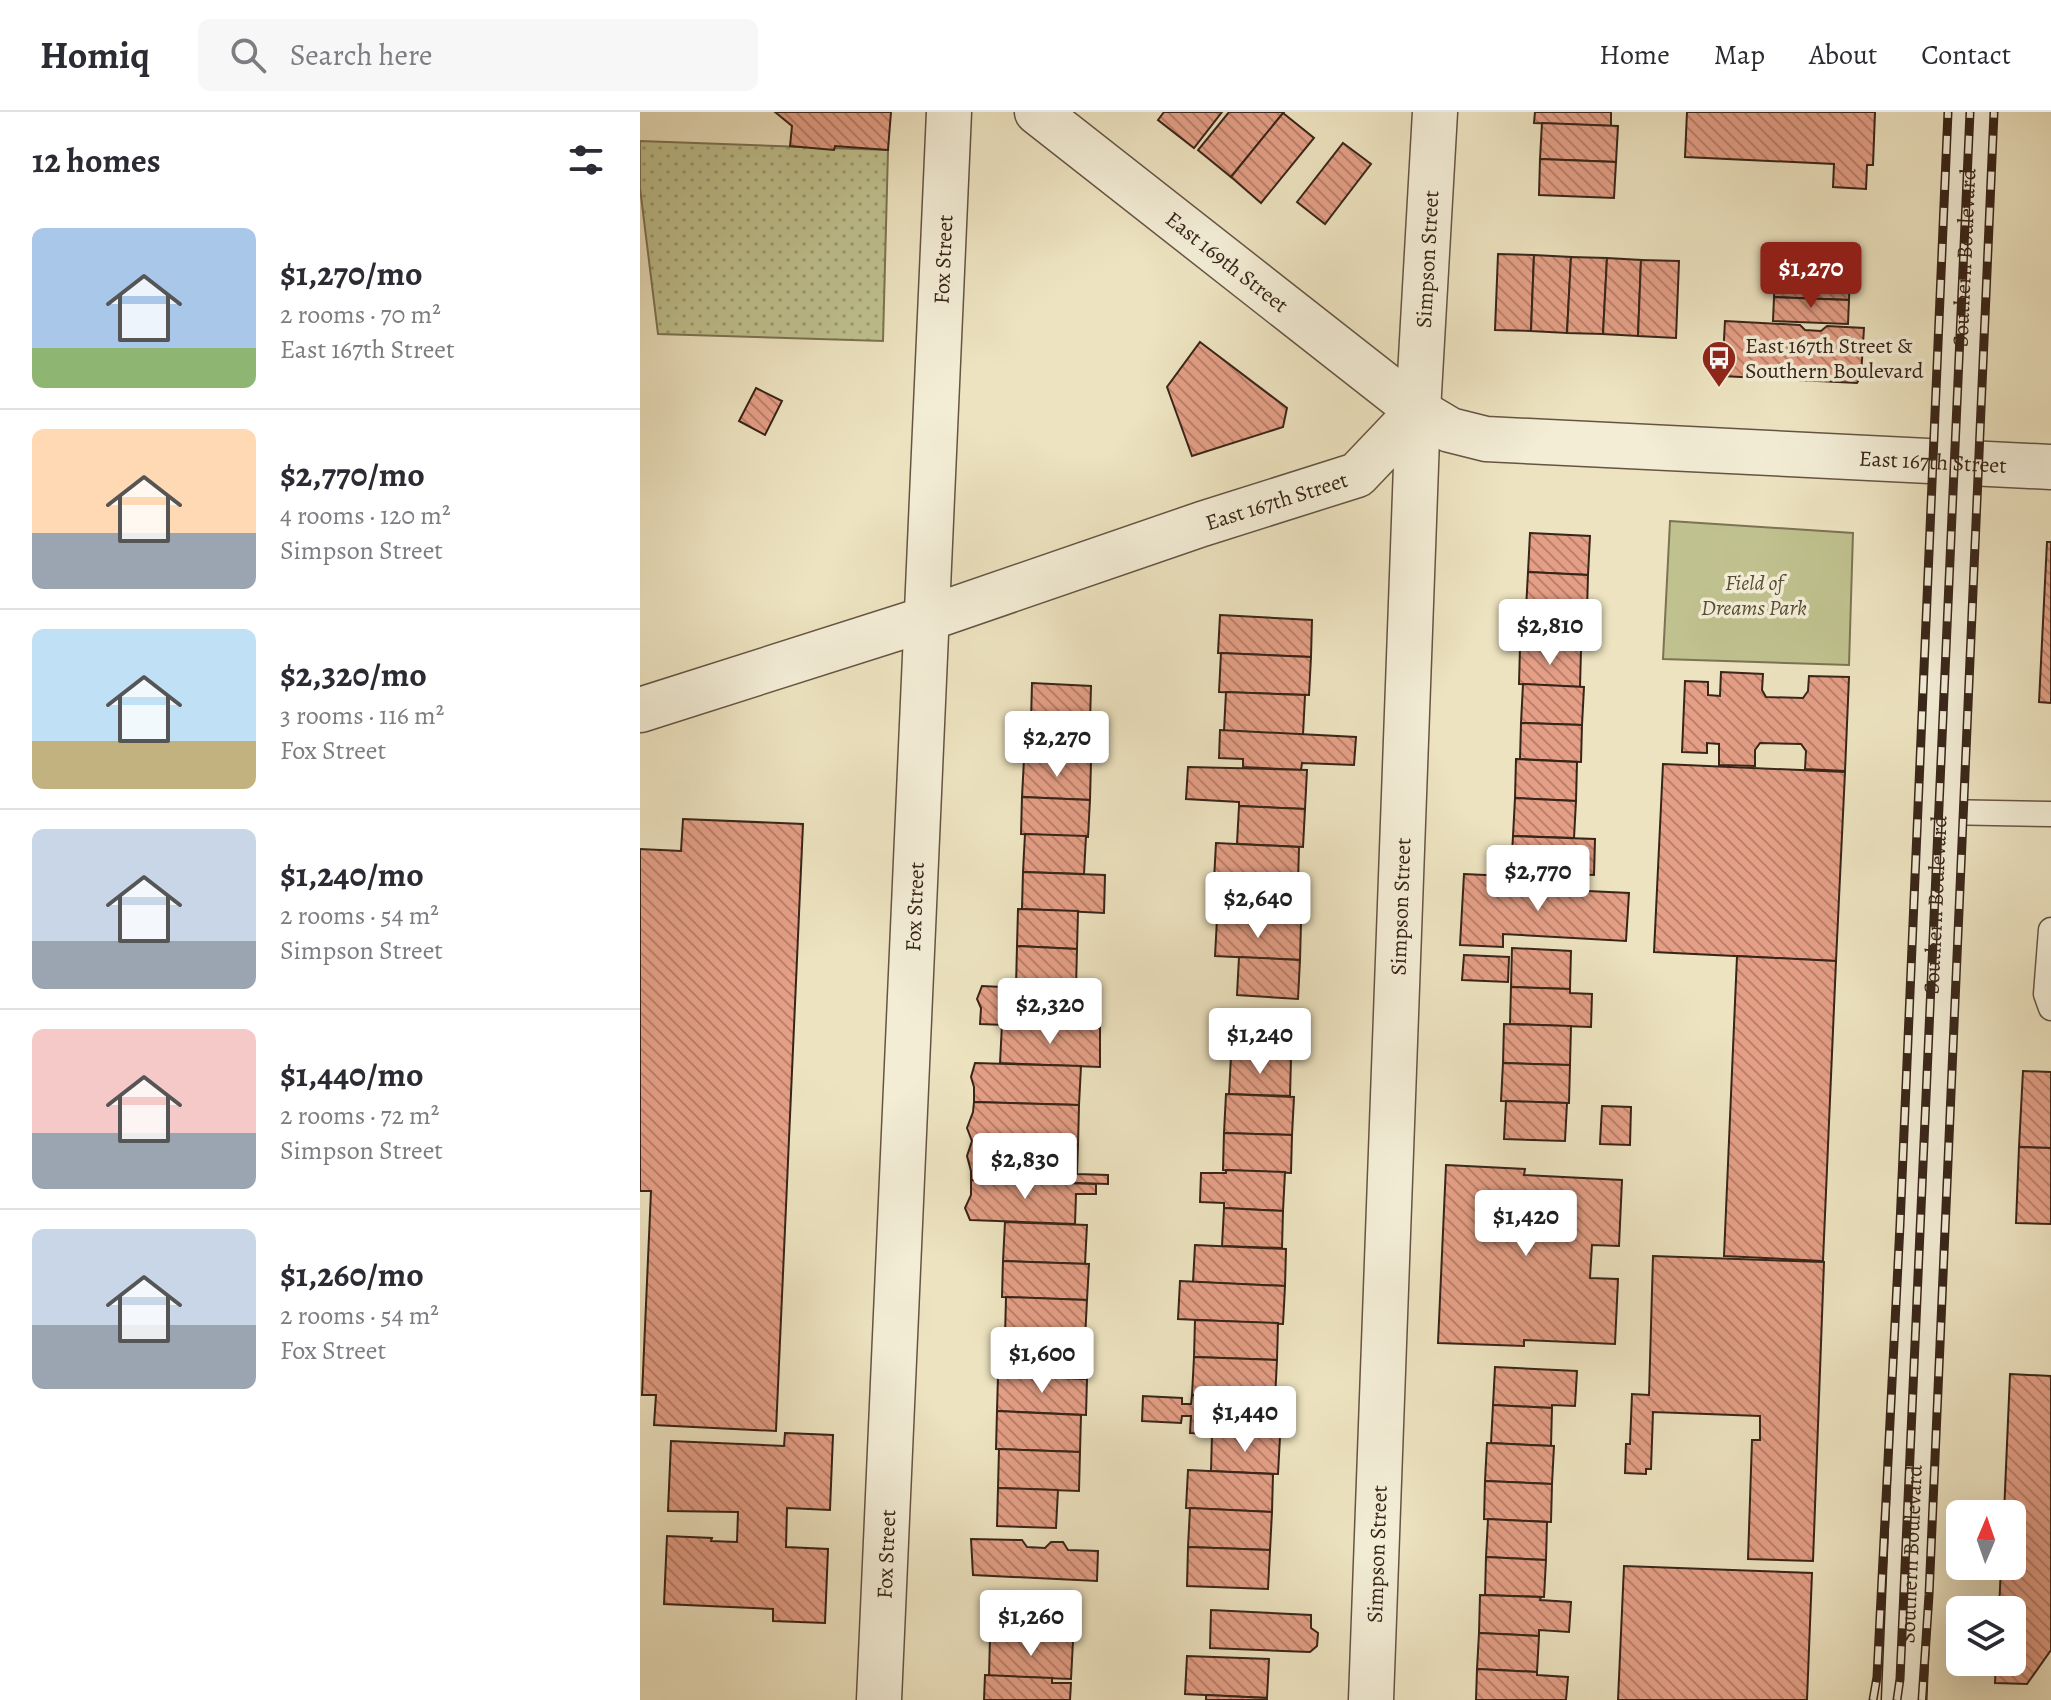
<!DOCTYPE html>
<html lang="en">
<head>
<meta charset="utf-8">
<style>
  body { margin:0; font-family:Alegreya,serif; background:#f7f7f7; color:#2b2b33; height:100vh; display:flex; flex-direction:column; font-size:30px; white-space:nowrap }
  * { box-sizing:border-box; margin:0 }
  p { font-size:26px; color:#7c7c81 }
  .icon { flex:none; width:44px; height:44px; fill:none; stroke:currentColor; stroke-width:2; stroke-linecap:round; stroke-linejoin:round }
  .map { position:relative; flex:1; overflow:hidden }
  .panel { display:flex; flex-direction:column; background:#fff; width:640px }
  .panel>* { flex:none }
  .needle { width:52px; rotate:2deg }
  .controls { position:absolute; left:1306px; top:1388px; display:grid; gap:16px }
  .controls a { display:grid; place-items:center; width:80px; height:80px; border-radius:12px; background:#fff; box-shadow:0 8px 32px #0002; font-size:40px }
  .price { position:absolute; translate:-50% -68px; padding:0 18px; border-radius:8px; background:#fff; color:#222; font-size:26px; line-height:52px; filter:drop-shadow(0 2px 4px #0008) }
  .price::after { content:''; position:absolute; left:50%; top:48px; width:24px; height:18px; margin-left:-12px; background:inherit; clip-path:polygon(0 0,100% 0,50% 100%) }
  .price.selected { background:#8f2418; color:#fff }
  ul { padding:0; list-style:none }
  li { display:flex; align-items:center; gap:24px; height:200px; padding:0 32px }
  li+li { border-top:2px solid #e1e1e2 }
  li span { display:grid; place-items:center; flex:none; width:224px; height:160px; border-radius:12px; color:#555 }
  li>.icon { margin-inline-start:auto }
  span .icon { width:96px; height:96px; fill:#fffc; stroke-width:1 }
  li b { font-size:34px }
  h2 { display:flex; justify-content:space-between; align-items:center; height:96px; padding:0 32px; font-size:34px }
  header { display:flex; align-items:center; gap:48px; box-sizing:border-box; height:112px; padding:0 40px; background:#fff; border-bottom:2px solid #e1e1e2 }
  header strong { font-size:38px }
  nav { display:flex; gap:44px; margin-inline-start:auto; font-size:28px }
  .search { width:560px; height:72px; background:#f7f7f7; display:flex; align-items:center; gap:20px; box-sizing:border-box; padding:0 28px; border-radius:12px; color:#7c7c81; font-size:30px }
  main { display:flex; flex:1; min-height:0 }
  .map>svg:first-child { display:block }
</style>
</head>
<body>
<header>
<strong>Homiq</strong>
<div class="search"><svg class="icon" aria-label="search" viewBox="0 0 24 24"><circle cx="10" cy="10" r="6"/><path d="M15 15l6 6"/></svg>Search here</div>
<nav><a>Home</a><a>Map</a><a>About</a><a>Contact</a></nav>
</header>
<main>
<section class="panel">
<h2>12 homes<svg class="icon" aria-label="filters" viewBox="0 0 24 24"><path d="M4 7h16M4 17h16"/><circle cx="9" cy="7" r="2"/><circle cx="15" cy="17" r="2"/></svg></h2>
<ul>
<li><span style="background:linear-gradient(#a9c7e8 75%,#8fb573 0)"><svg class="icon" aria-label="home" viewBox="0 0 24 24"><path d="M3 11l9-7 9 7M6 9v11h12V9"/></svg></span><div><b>$1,270/mo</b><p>2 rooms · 70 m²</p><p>East 167th Street</p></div></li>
<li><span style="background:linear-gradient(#ffd9b3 65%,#9aa5b1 0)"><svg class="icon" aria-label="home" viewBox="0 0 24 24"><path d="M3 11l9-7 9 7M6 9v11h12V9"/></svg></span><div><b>$2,770/mo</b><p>4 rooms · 120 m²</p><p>Simpson Street</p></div></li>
<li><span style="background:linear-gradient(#bfe0f5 70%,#c2b280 0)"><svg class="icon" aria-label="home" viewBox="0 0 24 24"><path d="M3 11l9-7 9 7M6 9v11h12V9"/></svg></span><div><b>$2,320/mo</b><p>3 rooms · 116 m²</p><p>Fox Street</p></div></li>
<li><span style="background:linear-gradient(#c9d6e8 70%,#9aa5b1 0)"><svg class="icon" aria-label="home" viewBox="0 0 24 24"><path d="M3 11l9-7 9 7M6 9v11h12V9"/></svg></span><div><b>$1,240/mo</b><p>2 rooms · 54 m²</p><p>Simpson Street</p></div></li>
<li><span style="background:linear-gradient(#f6c9c9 65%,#9aa5b1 0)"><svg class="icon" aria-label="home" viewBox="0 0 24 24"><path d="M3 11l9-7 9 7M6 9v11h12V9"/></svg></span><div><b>$1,440/mo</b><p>2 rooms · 72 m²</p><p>Simpson Street</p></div></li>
<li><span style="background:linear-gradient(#c9d6e8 60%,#9aa5b1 0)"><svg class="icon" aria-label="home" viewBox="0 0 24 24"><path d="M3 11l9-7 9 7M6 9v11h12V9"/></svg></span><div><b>$1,260/mo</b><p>2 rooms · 54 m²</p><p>Fox Street</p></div></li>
</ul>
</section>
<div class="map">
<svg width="1411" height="1588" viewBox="0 0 1411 1588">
  <defs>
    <pattern id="grass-dots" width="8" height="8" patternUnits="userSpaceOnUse" patternTransform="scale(2)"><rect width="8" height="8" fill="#bfc18e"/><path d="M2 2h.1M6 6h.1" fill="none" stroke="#9c9d73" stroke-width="1.8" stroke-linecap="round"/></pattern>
    <pattern id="building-back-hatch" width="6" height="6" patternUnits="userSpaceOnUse" patternTransform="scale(2)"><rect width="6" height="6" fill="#e49f86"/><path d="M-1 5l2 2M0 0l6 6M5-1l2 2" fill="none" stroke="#ba816d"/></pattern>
  </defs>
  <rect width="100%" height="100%" fill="#ede3c0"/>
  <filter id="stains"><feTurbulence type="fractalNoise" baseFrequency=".0025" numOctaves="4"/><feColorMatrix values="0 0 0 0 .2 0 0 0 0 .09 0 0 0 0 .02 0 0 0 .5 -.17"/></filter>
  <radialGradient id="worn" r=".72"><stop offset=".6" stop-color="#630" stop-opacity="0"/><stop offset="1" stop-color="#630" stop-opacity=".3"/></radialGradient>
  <path fill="url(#grass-dots)" stroke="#7c7354" stroke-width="2" d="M 0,29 L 248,38 L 243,229 L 18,222 L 0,76 Z"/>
  <path fill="#bfc18e" stroke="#7c7354" stroke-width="2" d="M 1030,409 L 1213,421 L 1209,553 L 1023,547 Z"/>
  <g fill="url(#building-back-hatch)" stroke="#382519" stroke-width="2">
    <path d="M 135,0 L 251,0 L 248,38 L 195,34 L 194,38 L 150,34 L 152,14 Z"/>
    <path d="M 524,0 L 582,0 L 554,36 L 518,8 Z"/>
    <path d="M 589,0 L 644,0 L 591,65 L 558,38 Z"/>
    <path d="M 895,0 L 971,0 L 971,14 L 894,11 Z"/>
    <path d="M 1047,0 L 1235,0 L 1233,53 L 1227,53 L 1226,77 L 1193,75 L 1194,52 L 1045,45 Z"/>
    <path d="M 643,1 L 674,26 L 621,91 L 591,65 Z"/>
    <path d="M 902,11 L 978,14 L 976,50 L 900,47 Z"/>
    <path d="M 703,31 L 731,52 L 685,112 L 657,90 Z"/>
    <path d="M 900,47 L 976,50 L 974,86 L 899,83 Z"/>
    <path d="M 858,142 L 894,143 L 891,219 L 855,218 Z"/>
    <path d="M 894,143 L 931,145 L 927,221 L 891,219 Z"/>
    <path d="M 931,145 L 967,146 L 963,222 L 927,221 Z"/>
    <path d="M 967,146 L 1001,148 L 998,224 L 963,222 Z"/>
    <path d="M 1001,148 L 1039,149 L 1036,226 L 998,224 Z"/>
    <path d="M 1135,155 L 1210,158 L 1209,188 L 1134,185 Z"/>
    <path d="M 1134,185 L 1209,188 L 1208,212 L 1133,209 Z"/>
    <path d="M 1085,209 L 1160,213 L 1165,218 L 1181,219 L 1187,214 L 1224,216 L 1221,264 L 1217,271 L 1082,264 Z"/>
    <path d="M 560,230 L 647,296 L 643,315 L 552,344 L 527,275 Z"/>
    <path d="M 116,276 L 142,289 L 125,323 L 99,309 Z"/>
    <path d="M 890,421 L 950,424 L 948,463 L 888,460 Z"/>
    <path d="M 1407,430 L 1411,430 L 1411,591 L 1399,590 Z"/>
    <path d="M 888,460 L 948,463 L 947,499 L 886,497 Z"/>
    <path d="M 882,497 L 943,499 L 941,538 L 880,535 Z"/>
    <path d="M 580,503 L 672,508 L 671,545 L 578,541 Z"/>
    <path d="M 880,535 L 941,538 L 940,575 L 879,572 Z"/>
    <path d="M 581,541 L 671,545 L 669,583 L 579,580 Z"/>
    <path d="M 1081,560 L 1123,562 L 1122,578 L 1126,585 L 1163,586 L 1168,579 L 1169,564 L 1209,565 L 1205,659 L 1165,657 L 1166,639 L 1161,632 L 1120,631 L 1115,638 L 1115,654 L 1079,653 L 1079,632 L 1067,631 L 1067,641 L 1042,640 L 1045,569 L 1068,570 L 1068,583 L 1080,584 Z"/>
    <path d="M 392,571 L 451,574 L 450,611 L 391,609 Z"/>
    <path d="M 883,572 L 944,575 L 942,613 L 881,611 Z"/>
    <path d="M 586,580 L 665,583 L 663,623 L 584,619 Z"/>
    <path d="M 391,609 L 450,611 L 449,649 L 389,647 Z"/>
    <path d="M 881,611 L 942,613 L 941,650 L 880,647 Z"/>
    <path d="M 580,618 L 716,625 L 714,653 L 662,651 L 661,658 L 603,655 L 603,647 L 579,646 Z"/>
    <path d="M 384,647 L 451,649 L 450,688 L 382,685 Z"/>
    <path d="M 876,647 L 937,650 L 936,689 L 875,686 Z"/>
    <path d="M 1023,652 L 1205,660 L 1196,849 L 1014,840 Z"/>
    <path d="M 548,655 L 667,658 L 665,697 L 599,694 L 599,690 L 546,687 Z"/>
    <path d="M 382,685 L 450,688 L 448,725 L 381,722 Z"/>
    <path d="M 875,686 L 936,689 L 934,726 L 873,724 Z"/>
    <path d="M 599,694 L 665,697 L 663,735 L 597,732 Z"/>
    <path d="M 43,707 L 163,712 L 136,1319 L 14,1313 L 16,1283 L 2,1283 L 11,1079 L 0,1079 L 0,737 L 41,739 Z"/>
    <path d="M 385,722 L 446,724 L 444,762 L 383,760 Z"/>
    <path d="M 873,724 L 955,727 L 954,763 L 871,759 Z"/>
    <path d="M 576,731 L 659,735 L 658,772 L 574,768 Z"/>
    <path d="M 383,760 L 465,763 L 464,801 L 382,797 Z"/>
    <path d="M 824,762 L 866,764 L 866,775 L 989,781 L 986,829 L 863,822 L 863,835 L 820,833 Z"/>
    <path d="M 574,768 L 658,772 L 656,810 L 573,807 Z"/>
    <path d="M 378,797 L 438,799 L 437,837 L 377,834 Z"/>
    <path d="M 577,807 L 661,811 L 660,848 L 575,844 Z"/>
    <path d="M 377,834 L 437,837 L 436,876 L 376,874 Z"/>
    <path d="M 872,836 L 931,839 L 930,877 L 871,875 Z"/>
    <path d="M 824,843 L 869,845 L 868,870 L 822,868 Z"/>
    <path d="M 1097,844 L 1196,849 L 1183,1149 L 1084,1144 Z"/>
    <path d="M 599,845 L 660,848 L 658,887 L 597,883 Z"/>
    <path d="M 342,874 L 446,879 L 445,916 L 340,912 L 341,896 L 337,887 Z"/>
    <path d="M 871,875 L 930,877 L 930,881 L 952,882 L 951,915 L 870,912 Z"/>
    <path d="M 593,906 L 653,908 L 651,947 L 591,944 Z"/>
    <path d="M 362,912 L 460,916 L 460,955 L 360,951 Z"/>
    <path d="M 864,912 L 931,914 L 930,953 L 863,951 Z"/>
    <path d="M 591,944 L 651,947 L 650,984 L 589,982 Z"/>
    <path d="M 335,951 L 441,954 L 439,993 L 334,990 L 334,975 L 331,965 Z"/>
    <path d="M 863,951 L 930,953 L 929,991 L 861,989 Z"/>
    <path d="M 1383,959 L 1411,960 L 1411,1036 L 1379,1035 Z"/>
    <path d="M 586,982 L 654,985 L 652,1023 L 584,1021 Z"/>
    <path d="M 866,989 L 927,991 L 925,1029 L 864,1027 Z"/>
    <path d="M 334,990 L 439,993 L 438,1033 L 332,1029 L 327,1016 L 333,1000 Z"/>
    <path d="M 962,994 L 991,995 L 990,1033 L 960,1032 Z"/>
    <path d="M 584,1021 L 652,1023 L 651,1061 L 583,1058 Z"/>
    <path d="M 332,1029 L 438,1033 L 437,1062 L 468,1063 L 468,1072 L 331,1068 L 331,1059 L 327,1044 Z"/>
    <path d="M 1379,1035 L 1411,1036 L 1411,1112 L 1376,1111 Z"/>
    <path d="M 806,1053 L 885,1057 L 884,1063 L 982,1068 L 979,1134 L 952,1133 L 950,1166 L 978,1167 L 975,1232 L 884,1228 L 884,1234 L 798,1231 Z"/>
    <path d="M 586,1058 L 645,1060 L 643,1099 L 584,1096 L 584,1091 L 560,1090 L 561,1061 L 586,1061 Z"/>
    <path d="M 331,1068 L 456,1072 L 456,1082 L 436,1082 L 435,1112 L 330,1108 L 325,1096 L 331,1083 Z"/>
    <path d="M 584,1096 L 643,1099 L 642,1136 L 582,1134 Z"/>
    <path d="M 365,1110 L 447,1113 L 445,1152 L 363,1149 Z"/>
    <path d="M 555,1133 L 646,1137 L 645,1174 L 553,1170 Z"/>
    <path d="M 1013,1144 L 1184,1150 L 1173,1449 L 1108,1447 L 1112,1328 L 1120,1328 L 1120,1304 L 1013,1300 L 1011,1357 L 1006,1357 L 1006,1362 L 985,1361 L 986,1332 L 990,1332 L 992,1282 L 1009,1283 Z"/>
    <path d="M 363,1149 L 449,1152 L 447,1188 L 362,1185 Z"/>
    <path d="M 540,1169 L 645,1174 L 643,1212 L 538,1207 Z"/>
    <path d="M 366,1185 L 447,1188 L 445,1227 L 365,1225 Z"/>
    <path d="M 555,1208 L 638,1211 L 637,1248 L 554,1245 Z"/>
    <path d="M 365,1225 L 445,1227 L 444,1267 L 364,1264 Z"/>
    <path d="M 554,1245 L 637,1248 L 635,1287 L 552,1283 Z"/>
    <path d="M 855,1255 L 937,1259 L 935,1294 L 912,1293 L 912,1296 L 853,1293 Z"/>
    <path d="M 1370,1262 L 1411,1264 L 1411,1538 L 1387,1572 L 1355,1571 L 1356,1550 L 1372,1550 L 1372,1498 L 1359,1498 L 1361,1454 L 1372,1454 L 1372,1402 L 1364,1402 Z"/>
    <path d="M 358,1264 L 447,1267 L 446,1303 L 357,1299 Z"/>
    <path d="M 552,1283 L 641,1287 L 640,1325 L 550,1321 L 551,1304 L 542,1304 L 541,1311 L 502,1309 L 503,1284 L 542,1286 L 542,1292 L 551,1292 Z"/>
    <path d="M 853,1293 L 912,1296 L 911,1334 L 851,1331 Z"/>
    <path d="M 357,1299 L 441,1303 L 440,1340 L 356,1337 Z"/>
    <path d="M 145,1321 L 193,1323 L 190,1398 L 147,1396 L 146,1435 L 188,1437 L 185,1511 L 133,1509 L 133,1497 L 24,1492 L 27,1424 L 72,1426 L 71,1429 L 97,1430 L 98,1400 L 28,1399 L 31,1329 L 144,1334 Z"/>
    <path d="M 572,1322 L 640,1325 L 638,1362 L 571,1359 Z"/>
    <path d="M 847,1331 L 914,1334 L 912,1372 L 845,1369 Z"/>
    <path d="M 359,1337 L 440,1340 L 439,1379 L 358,1376 Z"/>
    <path d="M 548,1358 L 633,1362 L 632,1400 L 546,1396 Z"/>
    <path d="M 845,1369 L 912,1372 L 911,1410 L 844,1407 Z"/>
    <path d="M 358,1376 L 418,1378 L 416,1416 L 357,1414 Z"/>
    <path d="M 550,1396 L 632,1400 L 630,1438 L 548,1435 Z"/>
    <path d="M 848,1407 L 907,1410 L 906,1448 L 846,1445 Z"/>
    <path d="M 331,1427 L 382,1428 L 387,1435 L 405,1436 L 411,1430 L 423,1430 L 428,1438 L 458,1439 L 457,1469 L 333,1463 Z"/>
    <path d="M 548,1435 L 630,1438 L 628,1477 L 547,1474 Z"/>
    <path d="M 846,1445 L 906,1448 L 904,1485 L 845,1483 Z"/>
    <path d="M 984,1454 L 1172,1461 L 1167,1588 L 978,1588 Z"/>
    <path d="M 840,1483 L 901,1485 L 900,1488 L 931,1490 L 929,1520 L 899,1518 L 899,1524 L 839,1521 Z"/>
    <path d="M 352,1487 L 435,1491 L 433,1529 L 350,1525 Z"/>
    <path d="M 571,1498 L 671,1503 L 671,1516 L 678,1521 L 677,1534 L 670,1540 L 570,1536 Z"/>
    <path d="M 839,1521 L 899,1524 L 897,1560 L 837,1557 Z"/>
    <path d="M 350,1525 L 433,1529 L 431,1567 L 349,1564 Z"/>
    <path d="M 547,1544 L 629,1547 L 627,1586 L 545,1582 Z"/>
    <path d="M 837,1557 L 897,1560 L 897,1563 L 928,1565 L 926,1588 L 836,1588 Z"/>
    <path d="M 345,1563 L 412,1566 L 412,1571 L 431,1571 L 430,1588 L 344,1588 Z"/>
    <path d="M 566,1583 L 627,1586 L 627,1588 L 566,1588 Z"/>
  </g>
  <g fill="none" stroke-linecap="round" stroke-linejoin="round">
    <g stroke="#655443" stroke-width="27">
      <g id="service">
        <path d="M 1301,700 L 1411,702"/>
        <path d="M 1411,818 L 1406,882 L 1411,896"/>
      </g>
    </g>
    <g stroke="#655443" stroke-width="47">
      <g id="minor">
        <path id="s1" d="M 0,598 L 286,507 L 562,412 L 717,363 L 778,299"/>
        <path id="s2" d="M 239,1588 L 309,0"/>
        <path id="s3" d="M 731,1588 L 778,299 L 795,0"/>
      </g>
    </g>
    <g stroke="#655443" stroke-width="47">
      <g id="tertiary">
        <path id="s4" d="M 397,0 L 778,299 L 810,318 L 846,327 L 1411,355"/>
      </g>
    </g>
    <g stroke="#382519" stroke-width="47">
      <g id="secondary">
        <path id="s5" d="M 1264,1588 L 1330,0"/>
      </g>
    </g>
    <use href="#service" stroke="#f3edd6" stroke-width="24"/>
    <use href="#minor" stroke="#f3edd6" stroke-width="44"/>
    <use href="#tertiary" stroke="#f3edd6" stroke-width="44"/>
    <use href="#secondary" stroke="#f3edd6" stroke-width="44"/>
    <g stroke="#382519" stroke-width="9">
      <g id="rail">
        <path d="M 1233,1588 L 1237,1565 L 1260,1113 L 1308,0"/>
        <path id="s6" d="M 1257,1588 L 1260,1567 L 1330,0"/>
        <path d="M 1282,1588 L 1289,1483 L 1354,0"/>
      </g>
    </g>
    <use href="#rail" stroke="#f3edd6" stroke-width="6" stroke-dasharray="18" stroke-linecap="butt"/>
  </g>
  <defs>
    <g id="bus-pin" transform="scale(1.8)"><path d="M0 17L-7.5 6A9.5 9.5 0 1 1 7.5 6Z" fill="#8f2418" stroke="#f3edd6"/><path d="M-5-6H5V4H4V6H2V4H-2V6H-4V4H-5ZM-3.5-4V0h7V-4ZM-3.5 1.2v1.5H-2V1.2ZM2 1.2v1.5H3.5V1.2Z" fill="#fff"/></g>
  </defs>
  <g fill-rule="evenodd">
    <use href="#bus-pin" x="1079" y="246"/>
  </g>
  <g text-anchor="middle" stroke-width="7" stroke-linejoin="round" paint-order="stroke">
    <g font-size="22" fill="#382519" stroke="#f3edd6">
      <text dy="8" stroke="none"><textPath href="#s3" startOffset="1442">Simpson Street</textPath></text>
      <text dy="8" stroke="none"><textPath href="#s2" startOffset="1442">Fox Street</textPath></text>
      <text dy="8" stroke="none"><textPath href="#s6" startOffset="1444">Southern Boulevard</textPath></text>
      <text dy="8" stroke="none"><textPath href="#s4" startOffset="242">East 169th Street</textPath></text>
      <text dy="8" stroke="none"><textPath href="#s4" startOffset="1006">East 167th Street</textPath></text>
      <text dy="8" stroke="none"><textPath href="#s1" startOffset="670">East 167th Street</textPath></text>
      <text dy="8" stroke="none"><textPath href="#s2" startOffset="794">Fox Street</textPath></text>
      <text dy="8" stroke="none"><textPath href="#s3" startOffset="794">Simpson Street</textPath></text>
      <text dy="8" stroke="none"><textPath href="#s6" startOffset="796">Southern Boulevard</textPath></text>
      <text dy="8" stroke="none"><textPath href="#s2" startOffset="146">Fox Street</textPath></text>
      <text dy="8" stroke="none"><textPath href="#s3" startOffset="146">Simpson Street</textPath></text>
      <text dy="8" stroke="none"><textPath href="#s5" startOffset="146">Southern Boulevard</textPath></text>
    </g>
    <g font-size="22" fill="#382519" stroke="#f3edd6" text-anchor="start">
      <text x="1105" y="241">East 167th Street &amp;<tspan x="1105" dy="25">Southern Boulevard</tspan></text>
    </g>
    <g font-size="22" font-style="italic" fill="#5a4c36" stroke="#f3edd6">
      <text x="1114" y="478">Field of<tspan x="1114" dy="25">Dreams Park</tspan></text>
    </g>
  </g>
  <rect width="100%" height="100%" filter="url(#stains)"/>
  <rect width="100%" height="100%" fill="url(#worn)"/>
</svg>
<div class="controls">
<a><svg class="needle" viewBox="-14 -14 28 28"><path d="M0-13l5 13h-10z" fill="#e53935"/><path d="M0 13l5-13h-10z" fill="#7c7c81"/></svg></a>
<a><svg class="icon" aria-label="layers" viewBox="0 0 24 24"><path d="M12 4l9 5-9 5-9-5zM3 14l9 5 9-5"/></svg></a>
</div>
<b class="price selected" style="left:1171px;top:198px">$1,270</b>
<b class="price" style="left:910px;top:555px">$2,810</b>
<b class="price" style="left:417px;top:667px">$2,270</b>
<b class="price" style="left:898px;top:801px">$2,770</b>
<b class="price" style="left:618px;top:828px">$2,640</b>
<b class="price" style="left:410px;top:934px">$2,320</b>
<b class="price" style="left:620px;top:964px">$1,240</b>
<b class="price" style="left:385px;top:1089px">$2,830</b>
<b class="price" style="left:886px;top:1146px">$1,420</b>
<b class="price" style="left:402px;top:1283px">$1,600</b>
<b class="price" style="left:605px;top:1342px">$1,440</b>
<b class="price" style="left:391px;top:1546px">$1,260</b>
</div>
</main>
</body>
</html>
